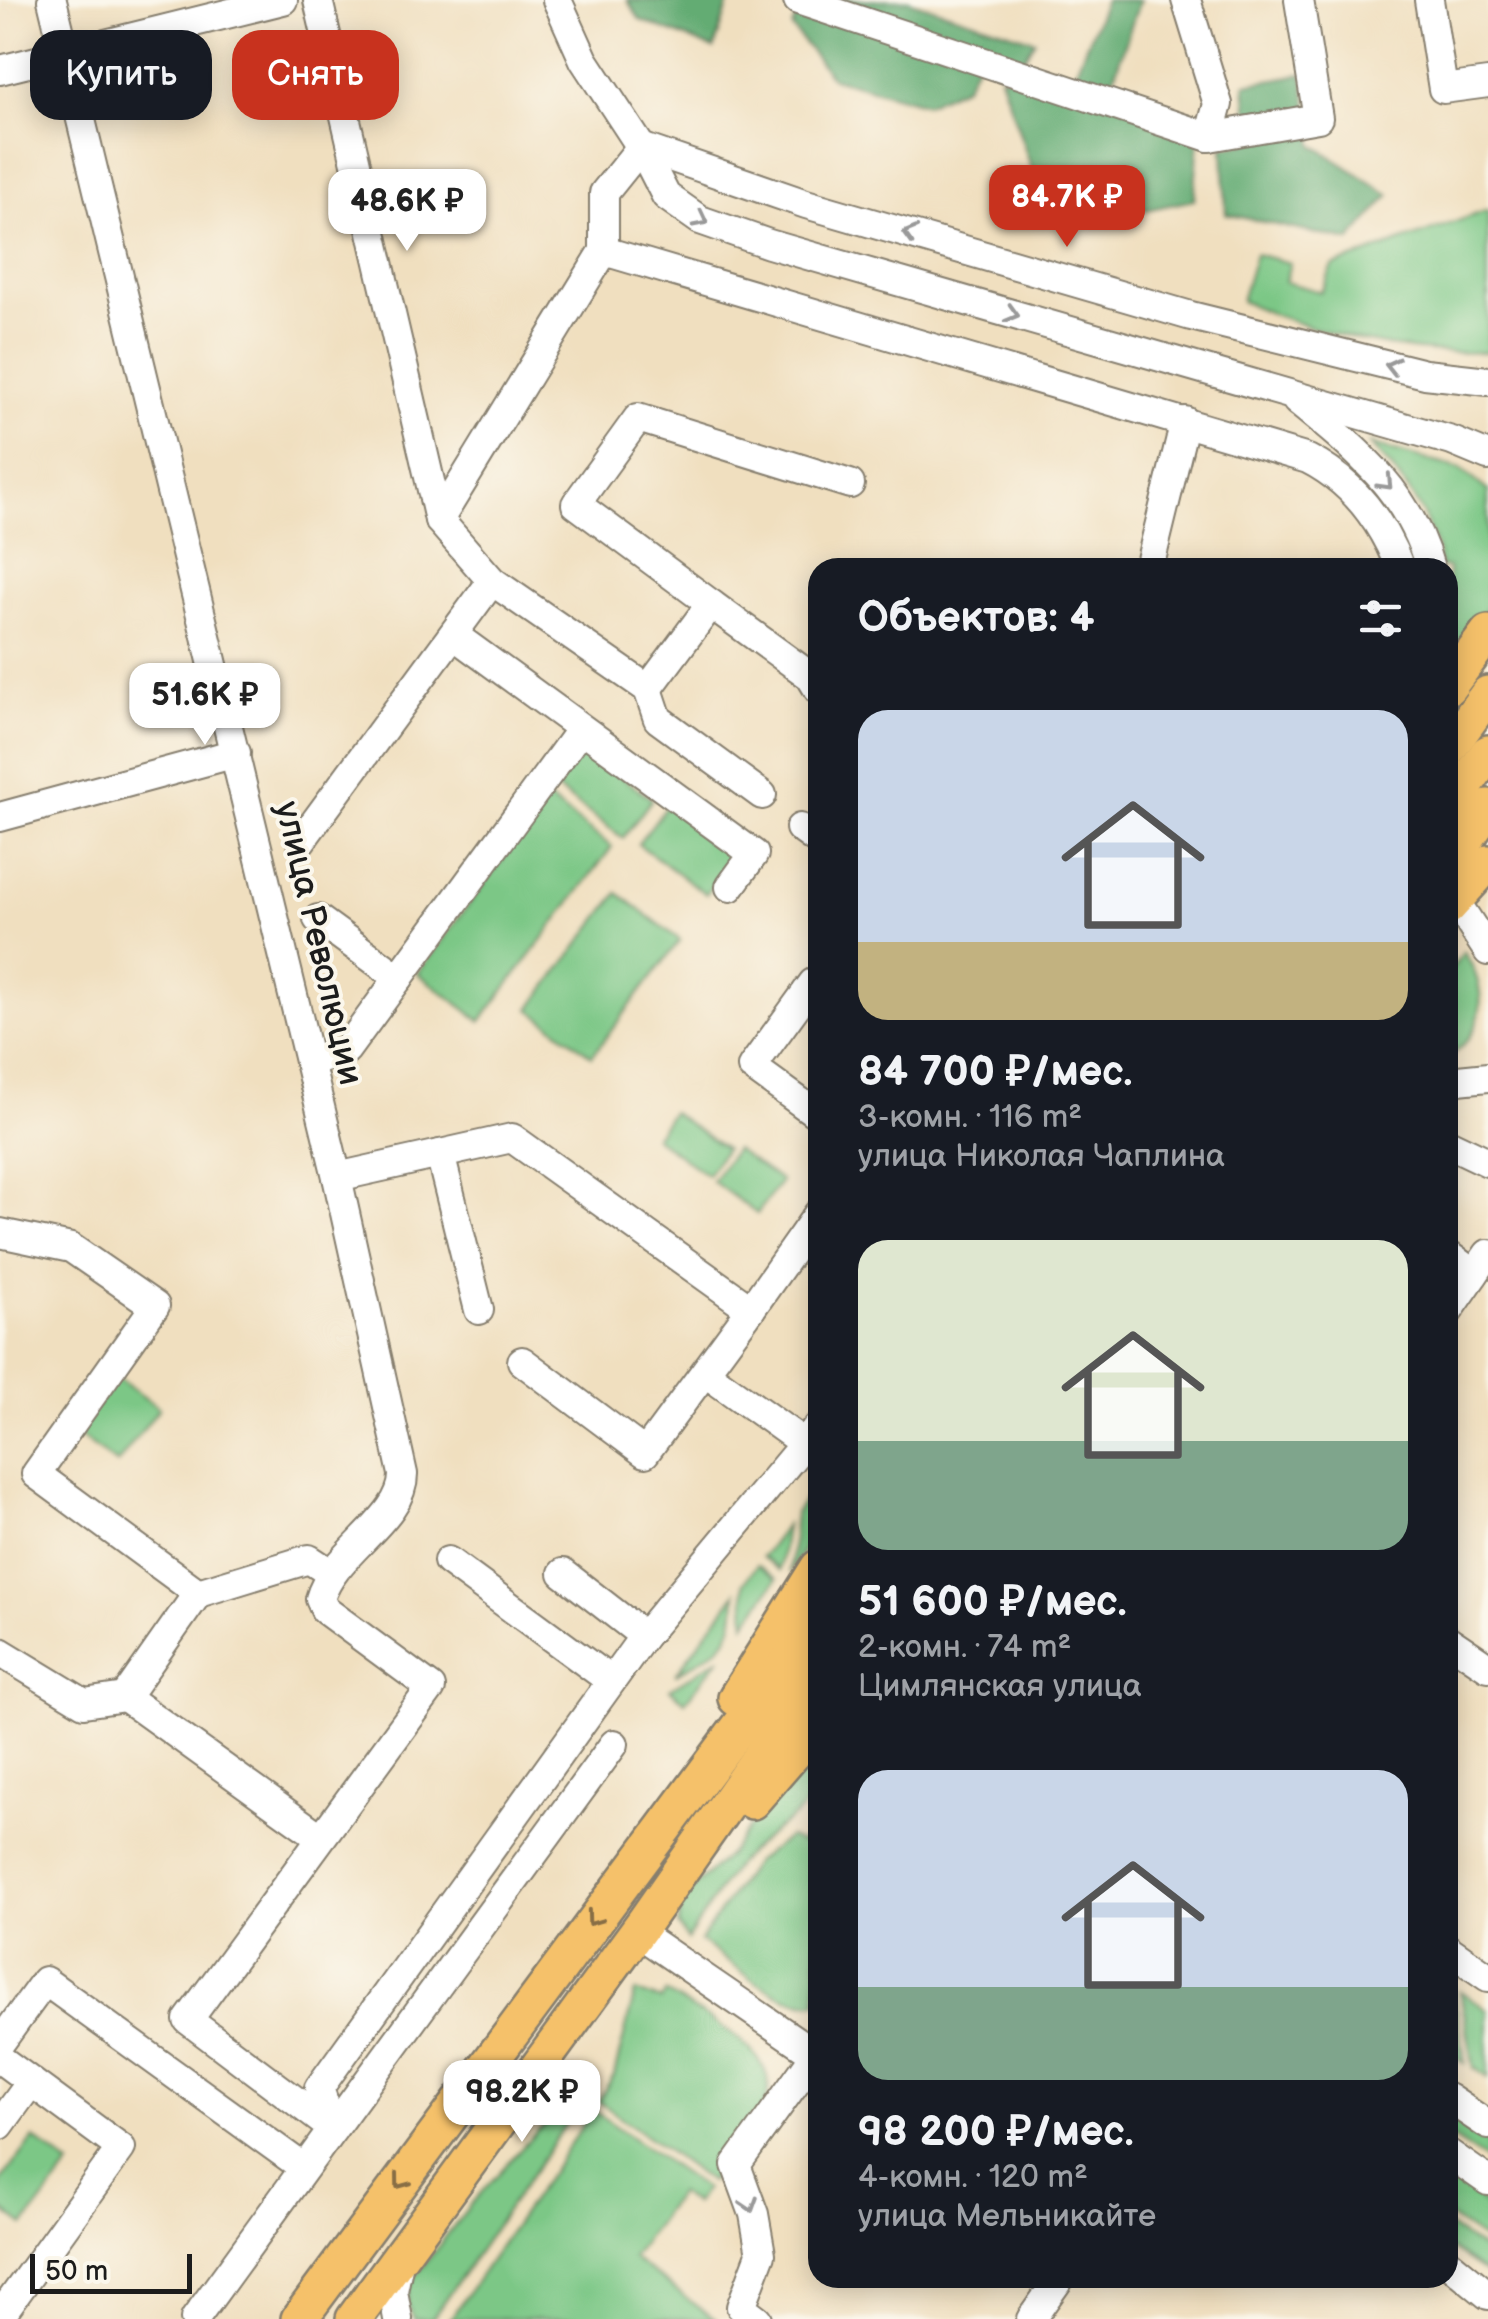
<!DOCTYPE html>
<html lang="ru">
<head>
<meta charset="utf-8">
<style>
  body { margin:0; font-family:"Balsamiq Sans",sans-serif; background:#20242c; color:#f1f3f6; height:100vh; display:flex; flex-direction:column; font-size:38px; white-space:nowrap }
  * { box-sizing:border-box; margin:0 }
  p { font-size:32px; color:#9ea1a6 }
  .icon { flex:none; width:55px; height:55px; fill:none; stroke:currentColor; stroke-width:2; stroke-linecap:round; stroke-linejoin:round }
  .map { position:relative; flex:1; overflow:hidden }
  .drawer { position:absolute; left:808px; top:558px; width:650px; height:1730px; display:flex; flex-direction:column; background:#171b24; border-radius:30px; box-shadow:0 5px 25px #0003 }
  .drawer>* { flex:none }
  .guide { position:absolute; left:30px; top:30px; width:628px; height:90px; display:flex; gap:20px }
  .scale { position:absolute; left:30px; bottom:25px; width:162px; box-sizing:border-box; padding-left:10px; border:5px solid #1c1c1c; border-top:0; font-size:28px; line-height:35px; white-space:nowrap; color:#1c1c1c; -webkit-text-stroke:8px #fbf7ec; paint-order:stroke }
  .price { position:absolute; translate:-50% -85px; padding:0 22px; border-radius:20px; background:#fff; color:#222; font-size:32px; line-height:65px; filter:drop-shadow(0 2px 5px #0008) }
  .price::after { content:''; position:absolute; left:50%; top:60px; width:30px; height:22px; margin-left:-15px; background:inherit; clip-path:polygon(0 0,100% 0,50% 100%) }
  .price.selected { background:#c8321e; color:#fff }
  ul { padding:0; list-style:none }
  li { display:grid; align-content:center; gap:20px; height:530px; padding:0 50px }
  li span { display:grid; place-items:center; height:310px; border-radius:30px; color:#555 }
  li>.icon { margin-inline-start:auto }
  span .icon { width:180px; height:180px; fill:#fffc; stroke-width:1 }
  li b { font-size:42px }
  h2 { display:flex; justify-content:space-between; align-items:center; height:120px; padding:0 50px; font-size:42px }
  .pill { padding:0 35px; border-radius:30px; background:#171b24; box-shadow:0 5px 25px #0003; font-size:35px; line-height:90px }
  .pill.selected { background:#c8321e; color:#fff }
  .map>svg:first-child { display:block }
</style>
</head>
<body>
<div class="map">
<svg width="1488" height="2319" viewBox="0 0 1488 2319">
  <rect width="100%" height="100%" fill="#fbf7ec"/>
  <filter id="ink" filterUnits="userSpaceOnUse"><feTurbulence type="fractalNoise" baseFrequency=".01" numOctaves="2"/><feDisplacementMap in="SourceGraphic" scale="20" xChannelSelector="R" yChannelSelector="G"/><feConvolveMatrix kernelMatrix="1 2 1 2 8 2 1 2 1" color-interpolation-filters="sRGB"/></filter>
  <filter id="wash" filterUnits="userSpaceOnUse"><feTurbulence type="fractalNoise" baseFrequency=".0048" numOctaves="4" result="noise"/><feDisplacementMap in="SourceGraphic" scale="40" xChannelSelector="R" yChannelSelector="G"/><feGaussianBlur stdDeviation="2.25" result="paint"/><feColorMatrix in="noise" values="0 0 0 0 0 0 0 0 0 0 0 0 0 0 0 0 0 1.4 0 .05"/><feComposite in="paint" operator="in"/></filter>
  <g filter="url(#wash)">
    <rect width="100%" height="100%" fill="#f0dfbf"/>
    <g fill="#7bc786" stroke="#4c7251" stroke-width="2.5">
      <path d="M 1488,210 L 1488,352 C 1406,357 1315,334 1241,301 L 1255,254 L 1290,263 L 1285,282 L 1321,292 L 1333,266 Z"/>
      <path d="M 1369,444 L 1461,469 L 1488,491 L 1488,607 L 1448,661 L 1448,568 L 1441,567 C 1431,516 1405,480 1369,444 Z"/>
      <path d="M 583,749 L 652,799 L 623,838 L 555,788 Z"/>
      <path d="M 548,799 L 612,847 L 481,1021 L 417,973 Z"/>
      <path d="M 667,805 L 735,855 L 706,894 L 638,844 Z"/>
      <path d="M 618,893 L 680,940 L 592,1056 L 530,1009 Z"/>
      <path d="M 1464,952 C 1488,989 1488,1031 1448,1057 L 1448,973 Z"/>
      <path d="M 672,1112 L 725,1149 L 707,1175 L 654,1137 Z"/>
      <path d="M 735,1149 L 781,1181 L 757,1214 L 712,1181 Z"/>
      <path d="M 116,1377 L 159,1408 L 117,1464 L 75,1433 Z"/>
      <path d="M 817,1482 L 817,1526 L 790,1573 L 795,1513 Z"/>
      <path d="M 786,1525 L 780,1570 L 762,1557 Z"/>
      <path d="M 757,1565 L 777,1579 L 746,1623 L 744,1583 Z"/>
      <path d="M 736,1593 C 736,1648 717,1648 675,1675 Z"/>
      <path d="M 721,1657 L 685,1701 L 670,1689 Z"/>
      <path d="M 817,1749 C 817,1820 793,1811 750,1851 C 725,1874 707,1912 687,1940 L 678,1925 L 682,1898 L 729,1854 L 797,1763 Z"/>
      <path d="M 817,1819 L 817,2002 C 779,2008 731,1962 700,1941 L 754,1862 L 789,1837 L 801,1843 Z"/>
      <path d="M 1448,1982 L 1452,1985 L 1465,2063 L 1454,2056 L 1448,2063 Z"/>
      <path d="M 1460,1991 L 1488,2010 L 1488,2078 L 1474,2068 Z"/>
      <path d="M 635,1992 L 661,2000 L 666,1993 C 701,2016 789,2052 764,2106 C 752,2132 727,2158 710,2182 L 598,2101 L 614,2076 Z"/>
      <path d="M 574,2097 L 581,2102 L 432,2319 L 414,2319 L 408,2305 L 409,2288 L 416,2275 L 470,2205 L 537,2131 L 560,2115 Z"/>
      <path d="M 593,2110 L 705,2189 L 694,2204 L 678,2193 L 632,2258 L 715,2319 L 450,2319 Z"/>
      <path d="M 1448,2113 L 1488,2140 L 1488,2162 L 1448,2135 Z"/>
      <path d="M 34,2138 L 70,2166 L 24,2226 L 0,2208 L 0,2182 Z"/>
      <path d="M 1448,2169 L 1488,2208 L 1488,2243 L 1448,2216 Z"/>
      <path d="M 1448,2226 L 1488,2253 L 1488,2275 L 1448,2247 Z"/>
    </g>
    <g fill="#64ac73" stroke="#406448" stroke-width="2.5">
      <path d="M 627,0 L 730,0 L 714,49 L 640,20 Z"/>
      <path d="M 801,0 L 908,0 L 1035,40 L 1022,61 L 981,54 L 965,86 L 926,104 L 832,78 L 792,28 Z"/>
      <path d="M 1105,0 L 1140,0 L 1108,94 L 1200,127 L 1194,200 L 1146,210 L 1033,173 L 1000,76 L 1072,79 Z"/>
      <path d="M 1303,74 L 1314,145 L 1390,195 L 1350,241 L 1226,214 L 1223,147 L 1250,142 L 1245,84 Z"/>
    </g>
  </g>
  <g filter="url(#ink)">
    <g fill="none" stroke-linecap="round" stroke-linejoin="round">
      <g stroke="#867e6e" stroke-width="32">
        <g id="minor">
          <path d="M 52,0 L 337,1177 L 403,1474 C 404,1519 333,1552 320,1599 L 325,1610 L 431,1688 L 188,2020 L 333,2129 L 614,1744"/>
          <path d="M 318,0 L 439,520"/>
          <path d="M 557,0 L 584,60 L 641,147 L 666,196 L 700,220 L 769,244 L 1452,441 L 1488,456"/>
          <path d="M 798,0 L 1209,137 L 1318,118 L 1299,0"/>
          <path d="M 1186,0 L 1218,104 L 1209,137"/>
          <path d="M 1429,0 L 1443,89 L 1488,83"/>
          <path d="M 0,70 L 283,0"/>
          <path d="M 641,147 L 604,193 L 604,251 L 439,520 L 492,581 L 648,689 L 711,604 L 576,504 L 638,418 L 850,484"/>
          <path d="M 641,147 L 806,204 L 1191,316 L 1425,374 L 1488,381"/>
          <path d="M 604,251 L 1308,459 C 1353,482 1382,521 1400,568"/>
          <path d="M 1297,401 C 1357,450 1409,491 1430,568"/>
          <path d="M 1149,568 L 1185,421"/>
          <path d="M 711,604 L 810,676 L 818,689"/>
          <path d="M 455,636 L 754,854 L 730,887"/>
          <path d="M 648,689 L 658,719 L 762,795"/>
          <path d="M 0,817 L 236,753"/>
          <path d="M 800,828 L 818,841"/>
          <path d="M 301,841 L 492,581"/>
          <path d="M 1454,899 L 1488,951"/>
          <path d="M 318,919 L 399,978"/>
          <path d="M 818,986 L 813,983 L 752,1067 L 818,1115"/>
          <path d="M 309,1062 L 346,1050 L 581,729"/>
          <path d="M 1448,1081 L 1488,1077"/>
          <path d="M 1448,1143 L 1488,1162"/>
          <path d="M 440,1154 L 479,1310"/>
          <path d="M 337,1177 L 512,1138 L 751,1309 L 818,1214"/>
          <path d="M 0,1233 L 71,1248 L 155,1306 L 36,1474 L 198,1593"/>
          <path d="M 1448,1255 L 1474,1274"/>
          <path d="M 1448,1312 L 1488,1254"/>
          <path d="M 522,1361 L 645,1453 L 751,1309"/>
          <path d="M 706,1373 L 805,1444"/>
          <path d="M 448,1561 L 611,1681"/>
          <path d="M 563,1573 L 644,1636"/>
          <path d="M 1448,1640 L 1488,1667"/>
          <path d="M 0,1652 L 84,1703 L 125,1697 L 198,1593 L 309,1559 L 332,1574"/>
          <path d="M 125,1697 L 320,1837"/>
          <path d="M 637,1932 L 815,2054"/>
          <path d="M 1448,1949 L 1488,1977"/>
          <path d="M 0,2043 L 45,1981 L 304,2168"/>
          <path d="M 0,2059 L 121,2148 L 0,2316"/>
          <path d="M 1448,2098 L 1488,2125"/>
          <path d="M 0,2125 L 31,2082"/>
          <path d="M 1448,2153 L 1488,2181"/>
          <path d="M 1448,2262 L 1488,2295"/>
          <path d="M 195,2319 L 333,2129 L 319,2088 L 644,1636 L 818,1427"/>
          <path d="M 398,2319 L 393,2291 L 399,2262"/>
          <path d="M 757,2319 L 741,2307 L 761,2254 L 754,2214 L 736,2165 L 818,2051"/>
          <path d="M 1031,2319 L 1060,2278"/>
        </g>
      </g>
      <g stroke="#867e6e" stroke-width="40">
        <g id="major">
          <path d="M 1448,687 L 1488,633"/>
          <path d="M 1448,749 L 1488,694"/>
          <path d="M 1448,809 L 1488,753"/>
          <path d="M 1448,866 L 1488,807"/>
          <path d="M 1448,907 L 1488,863"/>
          <path d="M 736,1698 L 818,1568"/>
          <path d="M 752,1801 L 818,1725"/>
          <path d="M 299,2319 L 818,1621"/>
          <path d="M 354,2319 L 645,1921 L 818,1674"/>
        </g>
      </g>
      <use href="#minor" stroke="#fff" stroke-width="28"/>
      <use href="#major" stroke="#f5c16b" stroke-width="35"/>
    </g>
    <defs><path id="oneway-chevron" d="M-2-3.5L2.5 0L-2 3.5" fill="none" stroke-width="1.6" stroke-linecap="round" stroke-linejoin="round" transform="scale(2.5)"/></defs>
    <g stroke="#999">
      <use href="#oneway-chevron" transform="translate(701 220) rotate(27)"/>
      <use href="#oneway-chevron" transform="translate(910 234) rotate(-164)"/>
      <use href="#oneway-chevron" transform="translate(1012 314) rotate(16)"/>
      <use href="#oneway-chevron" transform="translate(1392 366) rotate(-167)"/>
      <use href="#oneway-chevron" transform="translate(1386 483) rotate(46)"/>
      <use href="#oneway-chevron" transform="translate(750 2205) rotate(72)"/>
    </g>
    <g stroke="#886e44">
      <use href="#oneway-chevron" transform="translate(593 1919) rotate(126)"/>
      <use href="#oneway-chevron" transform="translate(401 2182) rotate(127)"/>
    </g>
  </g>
  <g text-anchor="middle" stroke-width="8" stroke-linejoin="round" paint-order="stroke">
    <g font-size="35" fill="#1c1c1c" stroke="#fbf7ec">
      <text transform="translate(320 943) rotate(77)" y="12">улица Революции</text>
    </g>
  </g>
</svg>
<div class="scale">50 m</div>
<b class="price selected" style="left:1067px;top:250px">84.7K ₽</b>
<b class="price" style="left:407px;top:254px">48.6K ₽</b>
<b class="price" style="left:205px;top:748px">51.6K ₽</b>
<b class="price" style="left:522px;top:2145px">98.2K ₽</b>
<div class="guide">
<a class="pill">Купить</a>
<a class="pill selected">Снять</a>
</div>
<section class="drawer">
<h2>Объектов: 4<svg class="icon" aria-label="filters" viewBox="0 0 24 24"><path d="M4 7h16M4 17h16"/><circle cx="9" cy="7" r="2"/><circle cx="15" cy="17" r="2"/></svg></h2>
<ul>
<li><span style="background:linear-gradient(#c9d6e8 75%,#c2b280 0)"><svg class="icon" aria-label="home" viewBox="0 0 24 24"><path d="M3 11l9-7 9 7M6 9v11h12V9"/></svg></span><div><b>84 700 ₽/мес.</b><p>3-комн. · 116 m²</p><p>улица Николая Чаплина</p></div></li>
<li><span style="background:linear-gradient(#dfe7d0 65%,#7fa58c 0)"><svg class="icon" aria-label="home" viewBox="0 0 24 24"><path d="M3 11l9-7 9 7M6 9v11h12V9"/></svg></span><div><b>51 600 ₽/мес.</b><p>2-комн. · 74 m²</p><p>Цимлянская улица</p></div></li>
<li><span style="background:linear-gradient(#c9d6e8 70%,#7fa58c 0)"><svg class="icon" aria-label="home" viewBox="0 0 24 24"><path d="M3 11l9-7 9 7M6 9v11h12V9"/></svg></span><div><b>98 200 ₽/мес.</b><p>4-комн. · 120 m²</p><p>улица Мельникайте</p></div></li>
</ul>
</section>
</div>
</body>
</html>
